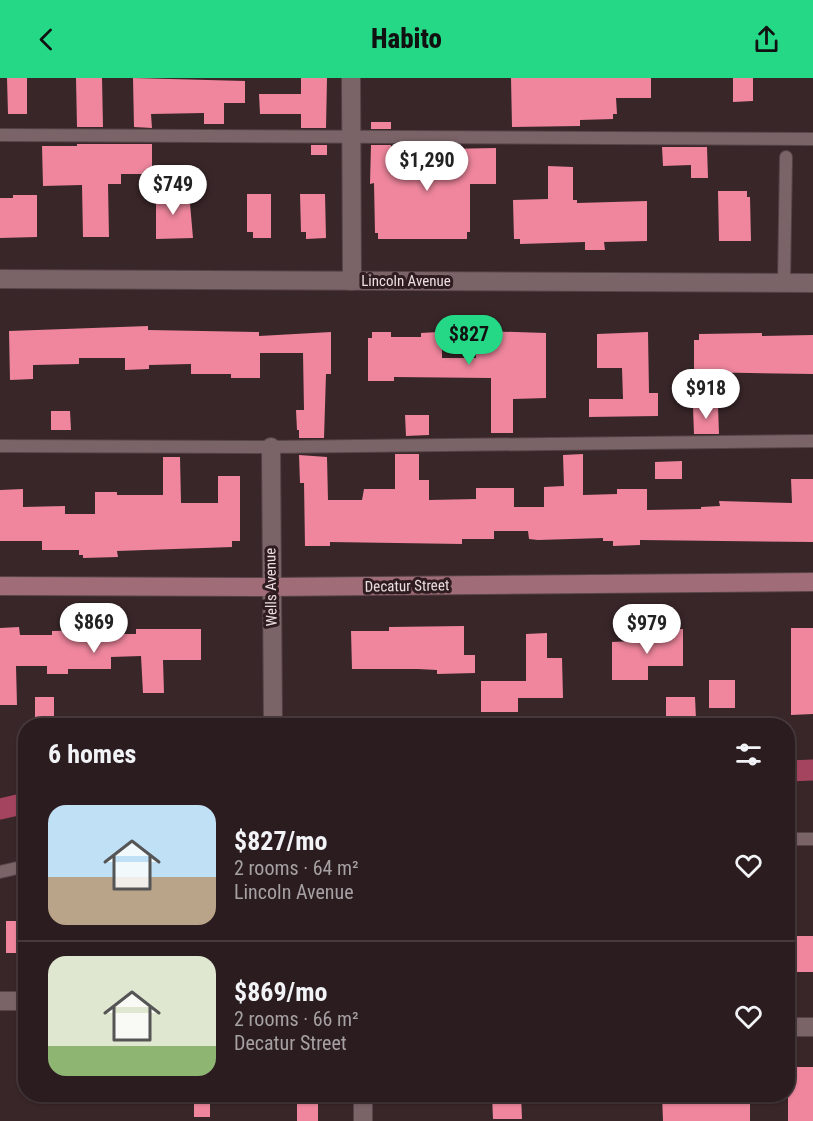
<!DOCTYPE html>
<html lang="en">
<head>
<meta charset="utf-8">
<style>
  body { margin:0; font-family:"Roboto Condensed",sans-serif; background:#332528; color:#f1f3f6; height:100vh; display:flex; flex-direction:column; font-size:22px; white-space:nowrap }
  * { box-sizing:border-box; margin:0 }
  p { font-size:20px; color:#a6a1a4 }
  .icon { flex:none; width:33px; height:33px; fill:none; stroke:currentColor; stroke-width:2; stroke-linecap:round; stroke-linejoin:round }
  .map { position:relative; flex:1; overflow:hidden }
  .side { position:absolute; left:18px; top:640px; width:777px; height:384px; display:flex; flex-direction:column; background:#2b1c1f; border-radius:24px; box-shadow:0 2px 4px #0004,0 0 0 2px #473a3d }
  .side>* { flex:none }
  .price { position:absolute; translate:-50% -51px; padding:0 14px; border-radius:21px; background:#fff; color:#222; font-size:20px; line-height:39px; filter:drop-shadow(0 2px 3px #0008) }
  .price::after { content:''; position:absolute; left:50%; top:36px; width:18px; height:14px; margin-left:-9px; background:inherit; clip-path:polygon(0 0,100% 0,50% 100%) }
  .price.on { background:#24d886; color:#111 }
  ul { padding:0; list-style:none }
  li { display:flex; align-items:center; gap:18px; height:150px; padding:0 30px }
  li+li { border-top:2px solid #473a3d }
  li span { display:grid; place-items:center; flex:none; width:168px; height:120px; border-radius:18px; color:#555 }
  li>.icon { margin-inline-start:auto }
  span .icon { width:72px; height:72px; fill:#fffc; stroke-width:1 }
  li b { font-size:26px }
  h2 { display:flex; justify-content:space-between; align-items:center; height:72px; padding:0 30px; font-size:26px }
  header { display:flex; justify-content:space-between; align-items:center; height:78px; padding:0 30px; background:#24d886; color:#111; font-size:27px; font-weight:800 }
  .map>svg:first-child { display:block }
</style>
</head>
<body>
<header><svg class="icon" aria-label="back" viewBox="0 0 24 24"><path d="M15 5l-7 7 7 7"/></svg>Habito<svg class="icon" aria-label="share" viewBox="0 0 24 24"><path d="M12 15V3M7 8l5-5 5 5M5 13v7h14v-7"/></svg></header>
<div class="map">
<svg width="813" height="1043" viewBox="0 0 813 1043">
  <rect width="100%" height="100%" fill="#392629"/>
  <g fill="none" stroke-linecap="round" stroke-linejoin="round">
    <g stroke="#a5445e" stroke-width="21">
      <path d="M 788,693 L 813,692"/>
      <path d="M 0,731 L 26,725"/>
    </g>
  </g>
  <g fill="#ef869d">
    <path d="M 7,0 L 27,0 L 27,36 L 8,36 Z"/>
    <path d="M 76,0 L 102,0 L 103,49 L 77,49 Z"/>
    <path d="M 133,0 L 245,3 L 245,25 L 224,25 L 224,46 L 204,46 L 204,35 L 151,36 L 152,50 L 134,49 Z"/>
    <path d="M 301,0 L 327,0 L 326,50 L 301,50 L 301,36 L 260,36 L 259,16 L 301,16 Z"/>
    <path d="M 511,0 L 651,0 L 651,20 L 616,20 L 617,36 L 613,36 L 613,41 L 580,42 L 580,48 L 512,49 Z"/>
    <path d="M 733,0 L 753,0 L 753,23 L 733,24 Z"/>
    <rect x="371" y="44" width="20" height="7"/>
    <path d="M 77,66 L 152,66 L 152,96 L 121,96 L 121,106 L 108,106 L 109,159 L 83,159 L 82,107 L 43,108 L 42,68 L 77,68 Z"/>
    <rect x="311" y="67" width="16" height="10"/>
    <path d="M 371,67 L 391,67 L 391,78 L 402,78 L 402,82 L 444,82 L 444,71 L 496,70 L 496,106 L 470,106 L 470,154 L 467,154 L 467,161 L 378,161 L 378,155 L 375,155 L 374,105 L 370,106 Z"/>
    <path d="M 662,69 L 707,69 L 708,100 L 691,100 L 691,87 L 663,88 Z"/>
    <path d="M 548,88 L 573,89 L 573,122 L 577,122 L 577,125 L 647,123 L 647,163 L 604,164 L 605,172 L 585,172 L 585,164 L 520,166 L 520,161 L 514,161 L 513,122 L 548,121 Z"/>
    <path d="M 718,113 L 747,113 L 747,119 L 750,119 L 751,163 L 719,163 Z"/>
    <path d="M 156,114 L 189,114 L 193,160 L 156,161 Z"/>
    <path d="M 247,116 L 271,116 L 271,160 L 253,160 L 253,154 L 247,154 Z"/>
    <path d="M 300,116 L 325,116 L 326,160 L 306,161 L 306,154 L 301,154 Z"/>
    <path d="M 13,117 L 37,117 L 37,159 L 0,160 L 0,120 L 13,120 Z"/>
    <path d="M 148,248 L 148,252 L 259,254 L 259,258 L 331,254 L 331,296 L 326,296 L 324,360 L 299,360 L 299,352 L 297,352 L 296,332 L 304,332 L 303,275 L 260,275 L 260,300 L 231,300 L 231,296 L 191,296 L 191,286 L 149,287 L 149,291 L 125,292 L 125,280 L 79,280 L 79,286 L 33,287 L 33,301 L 10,302 L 9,253 Z"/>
    <path d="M 480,253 L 546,255 L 546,320 L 513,321 L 513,355 L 491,355 L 491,300 L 394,299 L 394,303 L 368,303 L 368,260 L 372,260 L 372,254 L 391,254 L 391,259 L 421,259 L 421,255 L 438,254 L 438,260 L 442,260 L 442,280 L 476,280 L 476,274 L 480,274 Z"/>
    <path d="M 648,254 L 649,315 L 658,315 L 658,338 L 589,339 L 589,321 L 623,321 L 622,290 L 597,290 L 597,256 Z"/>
    <path d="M 762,255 L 762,258 L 813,257 L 813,296 L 694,294 L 694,262 L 699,262 L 699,256 Z"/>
    <path d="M 718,328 L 719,356 L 694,356 L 693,329 Z"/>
    <path d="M 51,333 L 70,333 L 71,352 L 51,352 Z"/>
    <path d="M 405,337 L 429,337 L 429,357 L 406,358 Z"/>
    <path d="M 395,376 L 419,376 L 419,402 L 429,402 L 429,422 L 476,421 L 476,410 L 514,410 L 514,429 L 544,429 L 544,409 L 564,408 L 563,377 L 583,376 L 583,417 L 617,416 L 617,411 L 647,411 L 647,432 L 701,431 L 701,429 L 720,428 L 719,423 L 792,425 L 791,401 L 813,401 L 813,464 L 640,462 L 640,467 L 613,468 L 613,463 L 603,463 L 603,460 L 538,462 L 529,461 L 528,453 L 494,453 L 494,461 L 462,461 L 462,466 L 330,464 L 330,468 L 305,468 L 304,405 L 300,405 L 299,377 L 327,379 L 328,422 L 362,422 L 364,411 L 395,411 Z"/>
    <path d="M 163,379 L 180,379 L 181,425 L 218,425 L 218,398 L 240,398 L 240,463 L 232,463 L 232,469 L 117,473 L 118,479 L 83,480 L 83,477 L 79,477 L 79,472 L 42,472 L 42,463 L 0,463 L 0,412 L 23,411 L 23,429 L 65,428 L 65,436 L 95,436 L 95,414 L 117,414 L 117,417 L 163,417 Z"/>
    <path d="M 682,383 L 682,401 L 655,401 L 655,384 Z"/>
    <path d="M 464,548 L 464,577 L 475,577 L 475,595 L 437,596 L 437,592 L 418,591 L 352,591 L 351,553 L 389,553 L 389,549 Z"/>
    <path d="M 19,549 L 20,557 L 52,557 L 52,553 L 101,552 L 101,556 L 136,556 L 136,551 L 201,551 L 201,582 L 163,582 L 164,615 L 143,615 L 141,578 L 111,579 L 111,591 L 68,591 L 68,596 L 47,596 L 47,588 L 16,588 L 17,627 L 0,627 L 0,550 Z"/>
    <path d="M 791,550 L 813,550 L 813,636 L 791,637 Z"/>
    <path d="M 663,551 L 683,551 L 683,588 L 648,588 L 648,602 L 612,602 L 612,564 L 654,562 L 654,556 L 663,556 Z"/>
    <path d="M 547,555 L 547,580 L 562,580 L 563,620 L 518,620 L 518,634 L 481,634 L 481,603 L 526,603 L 526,556 Z"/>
    <rect x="709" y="602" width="26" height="28"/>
    <rect x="35" y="619" width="19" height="24"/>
    <path d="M 666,619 L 695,619 L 696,641 L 666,641 Z"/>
    <path d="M 6,843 L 23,843 L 26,875 L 6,875 Z"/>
    <rect x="788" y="858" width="25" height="36"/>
    <rect x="788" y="989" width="25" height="54"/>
    <rect x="297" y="1017" width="21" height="26"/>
    <path d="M 492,1017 L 521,1017 L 522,1041 L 493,1041 Z"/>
    <path d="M 662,1017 L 750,1017 L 750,1043 L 663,1043 Z"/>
    <rect x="194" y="1019" width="16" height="20"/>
  </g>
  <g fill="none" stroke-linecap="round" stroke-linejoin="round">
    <g stroke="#554448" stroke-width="14">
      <g id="lane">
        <path d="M 0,57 L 813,61"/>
        <path d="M 784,205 L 786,79"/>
        <path d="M 0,368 L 271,369 L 813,363"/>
        <path d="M 788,761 L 813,761"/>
        <path d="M 0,794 L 26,788"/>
      </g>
    </g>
    <g stroke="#554448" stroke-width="20">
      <g id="street">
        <path d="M 351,0 L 352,203"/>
        <path d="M 0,201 L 813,205"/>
        <path d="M 271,369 L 273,648"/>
        <path d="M 0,923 L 26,923"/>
        <path d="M 788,949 L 813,949"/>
        <path d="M 363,1017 L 363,1043"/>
      </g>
    </g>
    <g stroke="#554448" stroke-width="20">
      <path id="secondary" d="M 0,508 L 270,509 L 813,504"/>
    </g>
    <use href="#lane" stroke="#7b6468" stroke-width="12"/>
    <use href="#street" stroke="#7b6468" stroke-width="18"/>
    <use href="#secondary" stroke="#a06c77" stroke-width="18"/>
  </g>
  <g text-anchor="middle" stroke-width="6" stroke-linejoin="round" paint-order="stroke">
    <g font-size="15" fill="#ebdde0" stroke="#2f1c20">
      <text x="406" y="208">Lincoln Avenue</text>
      <text transform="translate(407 508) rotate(-1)" y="5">Decatur Street</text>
      <text transform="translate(271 509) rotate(-91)" y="5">Wells Avenue</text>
    </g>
  </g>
</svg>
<b class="price" style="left:427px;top:114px">$1,290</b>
<b class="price" style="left:173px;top:138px">$749</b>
<b class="price on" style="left:469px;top:288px">$827</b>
<b class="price" style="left:706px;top:342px">$918</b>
<b class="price" style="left:94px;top:576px">$869</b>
<b class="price" style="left:647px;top:577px">$979</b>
<section class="side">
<h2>6 homes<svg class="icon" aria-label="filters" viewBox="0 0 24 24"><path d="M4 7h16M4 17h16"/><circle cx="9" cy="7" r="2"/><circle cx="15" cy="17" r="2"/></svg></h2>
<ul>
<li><span style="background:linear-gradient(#bfe0f5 60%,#b9a48a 0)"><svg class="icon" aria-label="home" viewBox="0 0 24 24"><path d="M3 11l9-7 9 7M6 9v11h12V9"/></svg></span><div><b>$827/mo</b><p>2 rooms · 64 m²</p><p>Lincoln Avenue</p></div><svg class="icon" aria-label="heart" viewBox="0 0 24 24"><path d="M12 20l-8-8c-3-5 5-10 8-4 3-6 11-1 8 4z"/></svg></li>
<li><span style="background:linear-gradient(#dfe7d0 75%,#8fb573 0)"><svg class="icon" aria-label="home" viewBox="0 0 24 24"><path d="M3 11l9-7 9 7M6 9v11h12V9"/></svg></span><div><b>$869/mo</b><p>2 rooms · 66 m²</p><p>Decatur Street</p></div><svg class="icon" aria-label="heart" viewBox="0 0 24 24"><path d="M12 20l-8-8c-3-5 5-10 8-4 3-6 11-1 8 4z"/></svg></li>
</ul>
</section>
</div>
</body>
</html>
